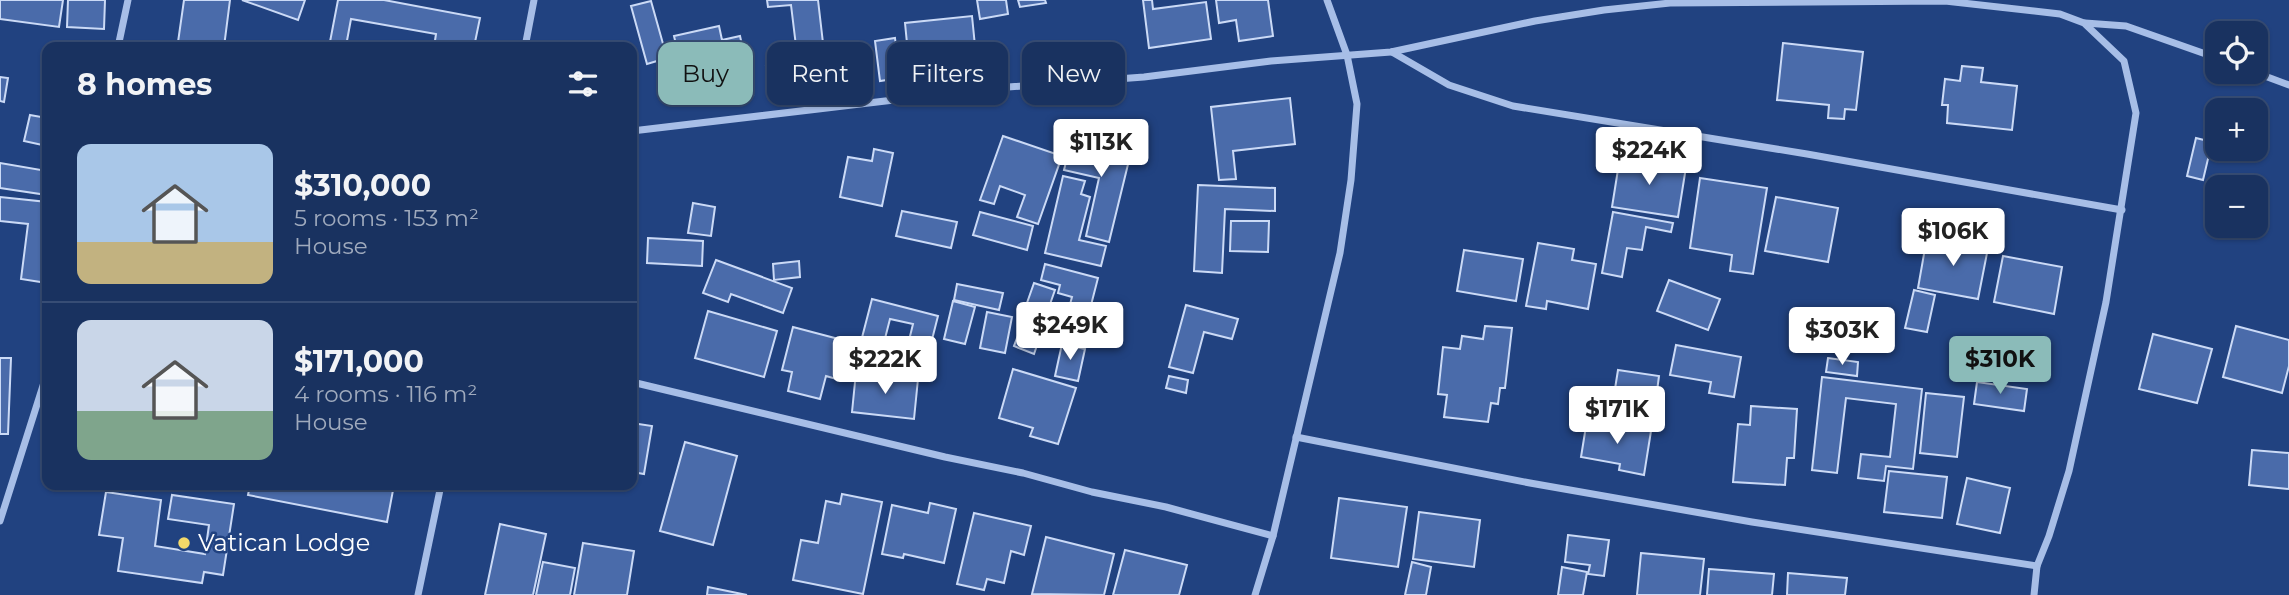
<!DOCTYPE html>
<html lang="en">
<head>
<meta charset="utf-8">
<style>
  body { margin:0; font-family:Montserrat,sans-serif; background:#223a66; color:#f1f3f6; height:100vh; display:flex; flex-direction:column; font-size:26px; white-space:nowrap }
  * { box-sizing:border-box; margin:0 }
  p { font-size:23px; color:#9faabd }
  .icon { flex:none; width:38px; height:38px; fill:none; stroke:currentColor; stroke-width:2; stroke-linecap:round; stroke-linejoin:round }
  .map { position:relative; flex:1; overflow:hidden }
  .panel { position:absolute; left:42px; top:42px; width:595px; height:448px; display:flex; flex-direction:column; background:#193260; border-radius:14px; box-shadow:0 2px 5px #0004,0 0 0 2px #374d75 }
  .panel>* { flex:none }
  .guide { position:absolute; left:658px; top:42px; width:665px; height:63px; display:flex; gap:14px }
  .fabs { position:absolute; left:2205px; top:21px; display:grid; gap:14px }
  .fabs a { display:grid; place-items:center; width:63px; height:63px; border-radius:14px; background:#193260; box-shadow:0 2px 5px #0004,0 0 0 2px #374d75; font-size:35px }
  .price { position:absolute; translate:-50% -60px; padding:0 16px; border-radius:7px; background:#fff; color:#222; font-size:23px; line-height:46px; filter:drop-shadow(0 2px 4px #0008) }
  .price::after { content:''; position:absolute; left:50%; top:42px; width:21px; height:16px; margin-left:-10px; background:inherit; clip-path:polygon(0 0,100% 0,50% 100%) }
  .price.selected { background:#8bbbb9; color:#111 }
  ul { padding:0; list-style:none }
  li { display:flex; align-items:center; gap:21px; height:175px; padding:0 35px }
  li+li { border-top:2px solid #374d75 }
  li span { display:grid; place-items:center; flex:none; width:196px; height:140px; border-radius:14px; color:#555 }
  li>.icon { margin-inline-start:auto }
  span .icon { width:84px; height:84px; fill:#fffc; stroke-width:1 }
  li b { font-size:30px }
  h2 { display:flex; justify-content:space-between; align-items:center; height:84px; padding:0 35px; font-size:30px }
  .tag { padding:0 24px; border-radius:14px; background:#193260; box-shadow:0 2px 5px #0004,0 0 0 2px #374d75; font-size:24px; line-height:63px }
  .tag.selected { background:#8bbbb9; color:#111 }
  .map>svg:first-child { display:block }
</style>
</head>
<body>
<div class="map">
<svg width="2289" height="595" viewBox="0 0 2289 595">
  <rect width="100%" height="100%" fill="#214280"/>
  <g fill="#4a6baa" stroke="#cbdaf6" stroke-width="2">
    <path d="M 0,0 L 63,0 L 59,27 L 0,19 Z"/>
    <path d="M 68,0 L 105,0 L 104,29 L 67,27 Z"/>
    <path d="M 184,0 L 230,0 L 224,47 L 178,42 Z"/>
    <path d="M 242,0 L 305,0 L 298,20 Z"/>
    <path d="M 338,0 L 384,0 L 480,18 L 474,47 L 434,47 L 436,34 L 351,19 L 346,46 L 351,47 L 329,47 Z"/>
    <path d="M 767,0 L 818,0 L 823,43 L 796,46 L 791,5 L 768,7 Z"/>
    <path d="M 977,0 L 1006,0 L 1008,14 L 980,19 Z"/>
    <path d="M 1018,0 L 1045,0 L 1046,3 L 1020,7 Z"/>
    <path d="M 1143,0 L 1152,0 L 1153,9 L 1206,2 L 1211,39 L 1149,48 Z"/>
    <path d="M 1216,0 L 1268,0 L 1273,36 L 1239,41 L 1236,20 L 1219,23 Z"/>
    <path d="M 651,1 L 667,58 L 647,64 L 631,6 Z"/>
    <path d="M 972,16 L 978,76 L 911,84 L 905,23 Z"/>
    <path d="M 719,26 L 722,40 L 740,36 L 753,95 L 728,101 L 725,91 L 689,100 L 674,36 Z"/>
    <path d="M 895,38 L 900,78 L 880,81 L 875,41 Z"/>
    <path d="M 1783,43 L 1863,52 L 1856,110 L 1845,109 L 1844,119 L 1828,118 L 1829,105 L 1777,100 Z"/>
    <path d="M 808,64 L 810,89 L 768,91 L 766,66 Z"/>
    <path d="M 1962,66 L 1983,68 L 1981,82 L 2017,86 L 2012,130 L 1947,123 L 1948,105 L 1942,105 L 1945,79 L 1960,81 Z"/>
    <path d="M 0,77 L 8,78 L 4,102 L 0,101 Z"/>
    <path d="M 1290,98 L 1295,144 L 1233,151 L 1236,179 L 1219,180 L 1211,107 Z"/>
    <path d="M 30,115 L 47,118 L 47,146 L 24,141 Z"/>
    <path d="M 1073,134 L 1132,148 L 1109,242 L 1086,236 L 1099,178 L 1064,170 Z"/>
    <path d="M 1003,136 L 1062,156 L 1038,224 L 1017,217 L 1025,195 L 1000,186 L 994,204 L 980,200 Z"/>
    <path d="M 2196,138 L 2212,142 L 2203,180 L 2187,176 Z"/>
    <path d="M 874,149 L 893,153 L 882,206 L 840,197 L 848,157 L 872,161 Z"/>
    <path d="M 1620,157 L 1686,167 L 1678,217 L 1612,207 Z"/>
    <path d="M 0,163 L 47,171 L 47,195 L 0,188 Z"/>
    <path d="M 1063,176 L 1085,181 L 1081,194 L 1090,197 L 1079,240 L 1106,246 L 1101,266 L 1045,253 Z"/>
    <path d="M 1700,178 L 1767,188 L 1753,274 L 1730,271 L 1732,255 L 1690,248 Z"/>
    <path d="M 1198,185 L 1275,188 L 1275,211 L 1225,209 L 1222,273 L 1194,271 Z"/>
    <path d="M 0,197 L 47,202 L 47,283 L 21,279 L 28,224 L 0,221 Z"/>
    <path d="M 1776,197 L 1838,208 L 1828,262 L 1765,251 Z"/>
    <path d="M 693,203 L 715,207 L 711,236 L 688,233 Z"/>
    <path d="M 902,211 L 957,222 L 951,248 L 896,236 Z"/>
    <path d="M 980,212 L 1033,226 L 1027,250 L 973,235 Z"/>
    <path d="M 1613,212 L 1673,223 L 1671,232 L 1646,227 L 1642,250 L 1627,248 L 1622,277 L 1602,273 Z"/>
    <path d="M 1231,221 L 1269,221 L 1268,252 L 1230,251 Z"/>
    <path d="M 1927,237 L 1988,248 L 1978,299 L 1918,288 Z"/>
    <path d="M 648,238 L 703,241 L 702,266 L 647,263 Z"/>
    <path d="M 1538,243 L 1574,249 L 1572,260 L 1596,264 L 1588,309 L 1547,301 L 1546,309 L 1526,306 Z"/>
    <path d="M 1464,250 L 1523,259 L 1516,301 L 1457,291 Z"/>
    <path d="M 2003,256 L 2062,267 L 2054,314 L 1994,302 Z"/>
    <path d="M 716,260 L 792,288 L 783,313 L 731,294 L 728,302 L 703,293 Z"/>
    <path d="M 799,261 L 800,277 L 774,280 L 773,264 Z"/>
    <path d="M 1045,264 L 1098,278 L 1082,340 L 1062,334 L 1072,297 L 1058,293 L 1060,285 L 1041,280 Z"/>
    <path d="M 1669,280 L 1720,299 L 1708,330 L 1657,311 Z"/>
    <path d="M 1034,283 L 1055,290 L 1043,324 L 1022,317 Z"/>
    <path d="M 957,284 L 1003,293 L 999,310 L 954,300 Z"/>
    <path d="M 1914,290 L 1935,295 L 1927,332 L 1905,328 Z"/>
    <path d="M 872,299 L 938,316 L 923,375 L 902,369 L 913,324 L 890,319 L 880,358 L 858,353 Z"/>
    <path d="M 953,301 L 975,307 L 965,344 L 944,339 Z"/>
    <path d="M 1186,305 L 1238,319 L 1232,339 L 1204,332 L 1193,373 L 1169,367 Z"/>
    <path d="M 708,311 L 777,331 L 764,377 L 695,358 Z"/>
    <path d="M 987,312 L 1012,317 L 1005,353 L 980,348 Z"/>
    <path d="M 1024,320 L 1043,328 L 1034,354 L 1014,346 Z"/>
    <path d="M 1485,326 L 1512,328 L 1505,388 L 1500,388 L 1498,404 L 1491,403 L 1488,422 L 1444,417 L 1447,395 L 1438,394 L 1443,347 L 1460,349 L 1462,336 L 1483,339 Z"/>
    <path d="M 2236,326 L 2289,340 L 2289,366 L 2282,393 L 2223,377 Z"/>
    <path d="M 793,327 L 850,342 L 840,380 L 826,376 L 820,399 L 788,391 L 792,372 L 782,370 Z"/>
    <path d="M 2153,334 L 2212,349 L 2197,403 L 2139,389 Z"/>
    <path d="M 1062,344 L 1085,349 L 1078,381 L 1055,376 Z"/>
    <path d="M 1676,345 L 1741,357 L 1734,397 L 1709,393 L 1711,382 L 1670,375 Z"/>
    <path d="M 0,358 L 11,358 L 8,434 L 0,434 Z"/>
    <path d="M 1828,358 L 1858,362 L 1857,376 L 1826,372 Z"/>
    <path d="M 1013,369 L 1076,388 L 1058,444 L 1030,436 L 1033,428 L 999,418 Z"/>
    <path d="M 1618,370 L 1659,376 L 1652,429 L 1629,425 L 1634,398 L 1614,395 Z"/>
    <path d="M 856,372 L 918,379 L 914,419 L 852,412 Z"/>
    <path d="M 1169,376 L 1188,380 L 1186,393 L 1166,388 Z"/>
    <path d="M 1822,377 L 1922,389 L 1913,469 L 1886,466 L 1884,481 L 1858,478 L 1861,454 L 1890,457 L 1896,404 L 1846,398 L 1837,473 L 1812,470 Z"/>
    <path d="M 1977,382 L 2027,389 L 2024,411 L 1974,404 Z"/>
    <path d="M 1926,393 L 1964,397 L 1957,457 L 1920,453 Z"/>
    <path d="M 1751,406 L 1797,409 L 1794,458 L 1787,458 L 1785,485 L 1733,482 L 1738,424 L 1750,425 Z"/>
    <path d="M 1587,420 L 1651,431 L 1644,475 L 1619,470 L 1620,464 L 1581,457 Z"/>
    <path d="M 632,423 L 652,426 L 644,474 L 632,472 Z"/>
    <path d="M 685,442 L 737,456 L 713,545 L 660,531 Z"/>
    <path d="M 2252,450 L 2289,453 L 2289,489 L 2249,485 Z"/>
    <path d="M 1889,471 L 1947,477 L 1942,518 L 1884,512 Z"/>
    <path d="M 1967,478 L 2010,488 L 2000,533 L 1957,524 Z"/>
    <path d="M 250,485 L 394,485 L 387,522 L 248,495 Z"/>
    <path d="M 106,492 L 161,500 L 155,546 L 205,554 L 209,525 L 168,519 L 172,495 L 234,504 L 223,575 L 204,572 L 202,583 L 118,571 L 123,538 L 99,535 Z"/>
    <path d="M 842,494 L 882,502 L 863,594 L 793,580 L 801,540 L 818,543 L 826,501 L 840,504 Z"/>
    <path d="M 1339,498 L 1407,507 L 1398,567 L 1331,558 Z"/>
    <path d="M 930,503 L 956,509 L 944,563 L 904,554 L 903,558 L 882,554 L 892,505 L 928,513 Z"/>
    <path d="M 1419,512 L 1480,520 L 1474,567 L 1413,559 Z"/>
    <path d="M 974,513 L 1031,526 L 1024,555 L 1011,551 L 1004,583 L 987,579 L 984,590 L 957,584 Z"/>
    <path d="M 500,524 L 546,534 L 533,595 L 485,595 Z"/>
    <path d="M 1568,535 L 1609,540 L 1604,576 L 1588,574 L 1590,565 L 1565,562 Z"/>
    <path d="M 1046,537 L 1114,554 L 1104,595 L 1032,594 Z"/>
    <path d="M 583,543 L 634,551 L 627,595 L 574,595 Z"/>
    <path d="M 1125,550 L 1187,565 L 1179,595 L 1113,595 Z"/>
    <path d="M 1641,553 L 1704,559 L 1700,595 L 1637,595 Z"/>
    <path d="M 543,562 L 575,568 L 570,595 L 536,595 Z"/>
    <path d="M 1412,562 L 1431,567 L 1426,595 L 1405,595 Z"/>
    <path d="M 1562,567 L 1587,572 L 1583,595 L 1558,595 Z"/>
    <path d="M 1709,569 L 1774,574 L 1772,595 L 1707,595 Z"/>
    <path d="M 1788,573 L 1847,578 L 1845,595 L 1787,595 Z"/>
    <path d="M 708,587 L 747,595 L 707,595 Z"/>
  </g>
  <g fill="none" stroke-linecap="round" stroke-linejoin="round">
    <g stroke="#a7bee7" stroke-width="7">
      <path d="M 2085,23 L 2126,26 L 2217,58"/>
      <path d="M 118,47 L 128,0"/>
      <path d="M 525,47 L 534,0"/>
      <path d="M 1392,52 L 1449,85 L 1513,106 L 1807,154 L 2122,210"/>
      <path d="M 2254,72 L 2289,85"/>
      <path d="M 632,131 L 995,88 L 1144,77 L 1271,61 L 1391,52 L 1535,21 L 1604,10 L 1670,3 L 1945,1 L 2060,14 L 2084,23 L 2124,61 L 2136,113 L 2106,302 L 2069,471 L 2049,536 L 2037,566 L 2034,595"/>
      <path d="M 632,382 L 945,457 L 1023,473 L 1092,492 L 1166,507 L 1273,536"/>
      <path d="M 1296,437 L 1530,483 L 1752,522 L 2037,566"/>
      <path d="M 0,521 L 47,373"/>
      <path d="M 418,595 L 441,485"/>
      <path d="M 1255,595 L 1273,536 L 1340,253 L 1351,180 L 1357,104 L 1347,55 L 1327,0"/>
    </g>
  </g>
  <circle fill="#f4d969" stroke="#214280" stroke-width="2.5" cx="184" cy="543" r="7"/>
  <g text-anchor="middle" stroke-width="5" stroke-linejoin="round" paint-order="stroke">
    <g font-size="24" fill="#fff" stroke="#214280" text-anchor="start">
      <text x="198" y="551">Vatican Lodge</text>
    </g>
  </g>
</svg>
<div class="fabs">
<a><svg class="icon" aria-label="locate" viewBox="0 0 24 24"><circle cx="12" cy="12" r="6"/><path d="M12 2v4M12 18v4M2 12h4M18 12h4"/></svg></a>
<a>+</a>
<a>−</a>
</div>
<b class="price" style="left:1101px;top:179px">$113K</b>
<b class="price" style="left:1649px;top:187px">$224K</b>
<b class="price" style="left:1953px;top:268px">$106K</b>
<b class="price" style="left:1070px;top:362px">$249K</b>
<b class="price" style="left:1842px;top:367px">$303K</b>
<b class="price" style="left:885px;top:396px">$222K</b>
<b class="price selected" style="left:2000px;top:396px">$310K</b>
<b class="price" style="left:1617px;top:446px">$171K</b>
<div class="guide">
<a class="tag selected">Buy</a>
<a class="tag">Rent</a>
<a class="tag">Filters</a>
<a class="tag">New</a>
</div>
<section class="panel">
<h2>8 homes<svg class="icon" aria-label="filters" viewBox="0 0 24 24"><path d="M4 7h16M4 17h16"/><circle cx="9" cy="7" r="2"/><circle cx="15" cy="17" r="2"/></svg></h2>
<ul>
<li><span style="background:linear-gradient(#a9c7e8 70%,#c2b280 0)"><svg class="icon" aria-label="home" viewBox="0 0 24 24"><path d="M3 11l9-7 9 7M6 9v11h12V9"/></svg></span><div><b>$310,000</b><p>5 rooms · 153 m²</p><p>House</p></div></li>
<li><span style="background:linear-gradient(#c9d6e8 65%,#7fa58c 0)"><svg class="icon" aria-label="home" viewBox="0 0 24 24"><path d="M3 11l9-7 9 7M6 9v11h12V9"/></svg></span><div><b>$171,000</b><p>4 rooms · 116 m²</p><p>House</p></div></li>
</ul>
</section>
</div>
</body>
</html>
